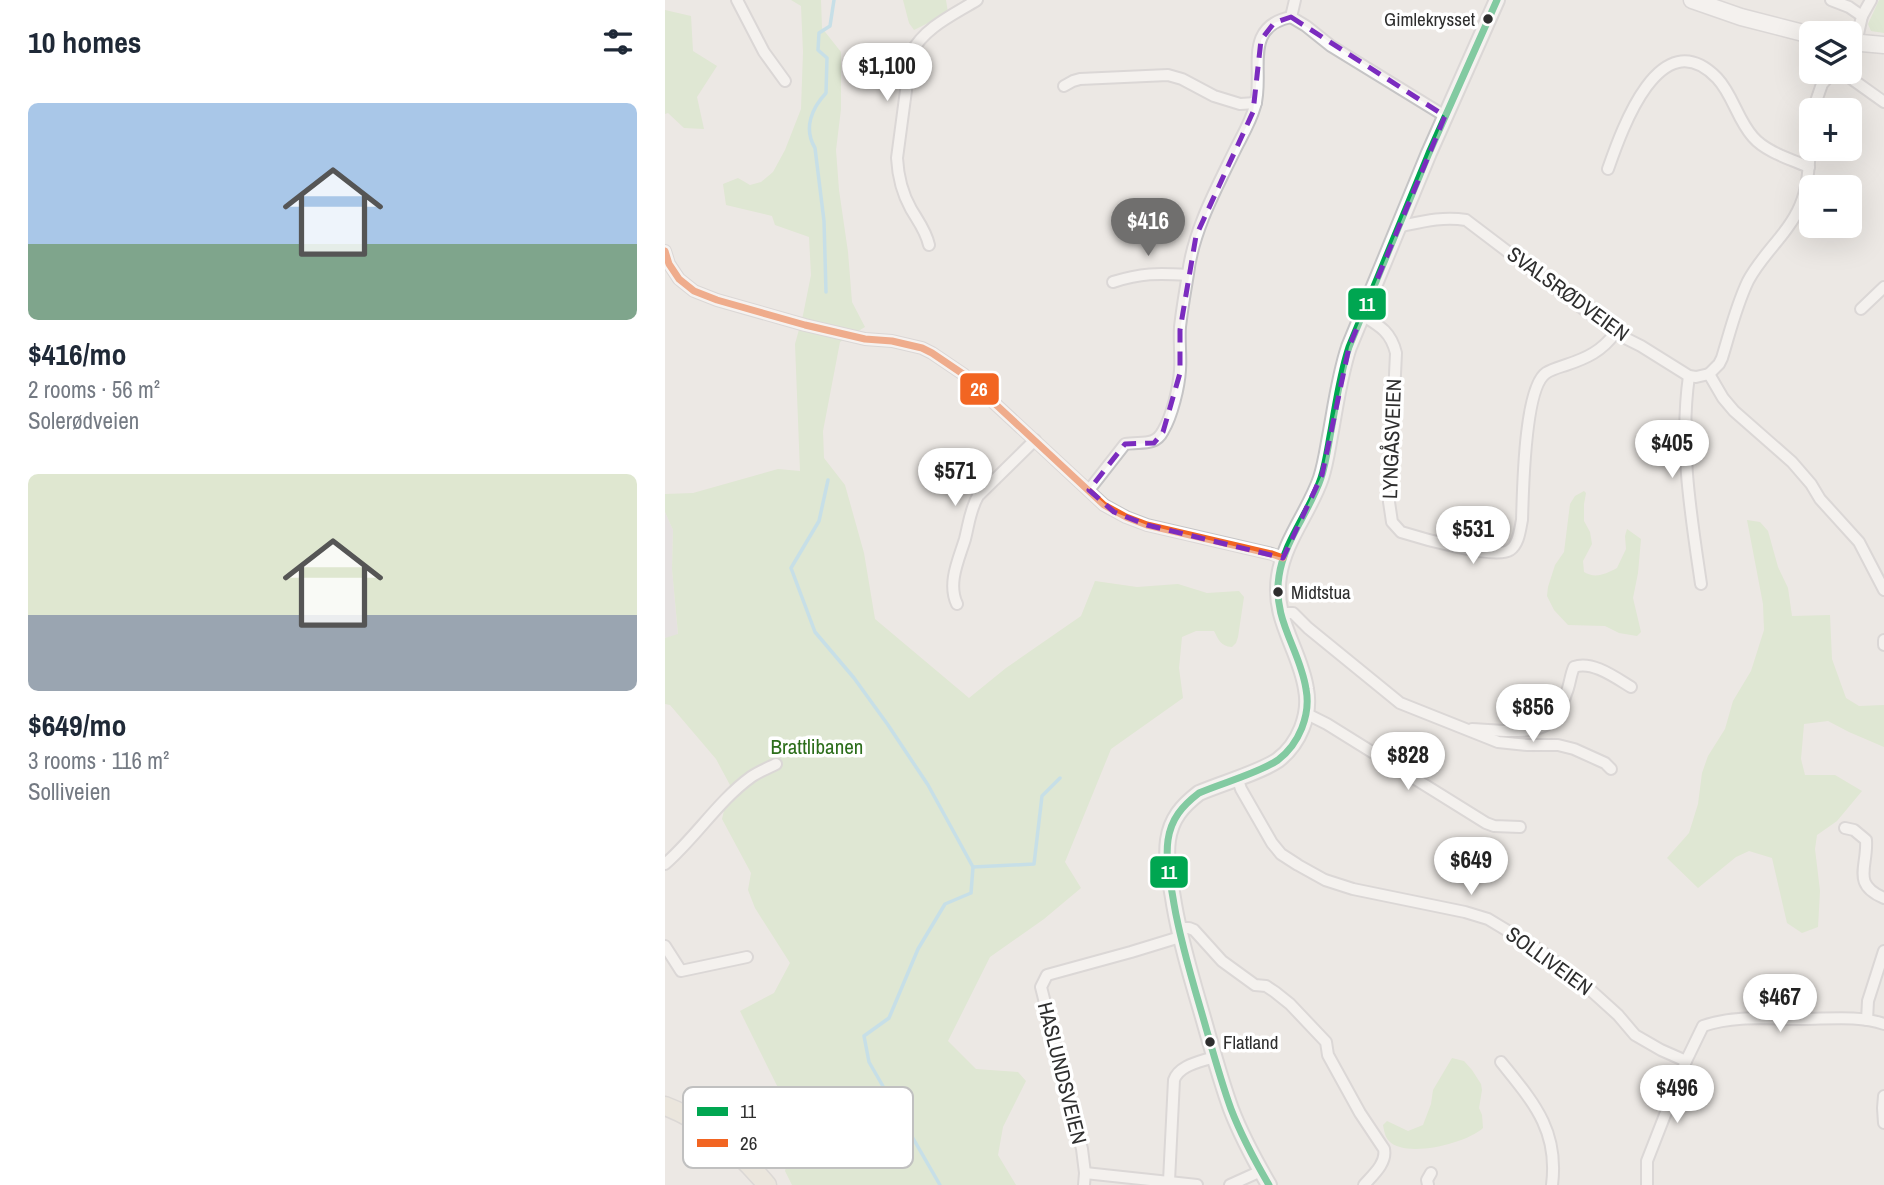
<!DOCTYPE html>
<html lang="en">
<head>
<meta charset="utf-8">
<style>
  body { margin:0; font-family:"Archivo Narrow",sans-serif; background:#f2f2f3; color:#1f2937; height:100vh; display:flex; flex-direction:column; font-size:26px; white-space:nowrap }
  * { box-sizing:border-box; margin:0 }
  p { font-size:23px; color:#747a83 }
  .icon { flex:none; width:38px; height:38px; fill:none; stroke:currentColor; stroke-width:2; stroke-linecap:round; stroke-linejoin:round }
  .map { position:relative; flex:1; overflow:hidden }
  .details { display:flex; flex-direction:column; background:#fff; width:665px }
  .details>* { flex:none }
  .buttons { position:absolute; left:1134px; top:21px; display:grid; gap:14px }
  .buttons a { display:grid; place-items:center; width:63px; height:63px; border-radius:10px; background:#fff; box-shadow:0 7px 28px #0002; font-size:35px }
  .price { position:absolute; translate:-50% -60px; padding:0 16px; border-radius:24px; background:#fff; color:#222; font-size:23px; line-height:46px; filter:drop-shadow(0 2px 4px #0008) }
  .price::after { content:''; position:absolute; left:50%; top:42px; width:21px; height:16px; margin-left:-10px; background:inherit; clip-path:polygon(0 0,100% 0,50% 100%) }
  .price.selected { background:#706f6e; color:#fff }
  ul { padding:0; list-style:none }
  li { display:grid; align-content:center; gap:14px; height:371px; padding:0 28px }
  li span { display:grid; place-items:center; height:217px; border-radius:10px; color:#555 }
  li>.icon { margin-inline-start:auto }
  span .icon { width:126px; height:126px; fill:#fffc; stroke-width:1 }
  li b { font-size:30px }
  h2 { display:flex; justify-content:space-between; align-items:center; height:84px; padding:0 28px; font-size:30px }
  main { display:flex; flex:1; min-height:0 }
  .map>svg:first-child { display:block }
</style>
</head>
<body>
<main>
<section class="details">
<h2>10 homes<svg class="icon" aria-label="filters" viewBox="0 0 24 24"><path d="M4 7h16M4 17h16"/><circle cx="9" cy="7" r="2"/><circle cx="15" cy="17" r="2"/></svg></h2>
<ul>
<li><span style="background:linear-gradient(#a9c7e8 65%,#7fa58c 0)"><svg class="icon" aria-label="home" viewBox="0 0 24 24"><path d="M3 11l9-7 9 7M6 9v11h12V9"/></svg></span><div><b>$416/mo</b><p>2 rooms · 56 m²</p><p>Solerødveien</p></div></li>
<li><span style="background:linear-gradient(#dfe7d0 65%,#9aa5b1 0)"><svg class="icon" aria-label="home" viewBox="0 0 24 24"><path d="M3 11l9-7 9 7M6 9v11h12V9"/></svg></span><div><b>$649/mo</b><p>3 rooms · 116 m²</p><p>Solliveien</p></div></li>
</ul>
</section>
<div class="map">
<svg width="1219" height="1185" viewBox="0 0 1219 1185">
  <rect width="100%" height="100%" fill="#ece8e4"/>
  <path fill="#dcd9db" d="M 0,512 L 8,530 L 7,569 L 13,635 L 0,638 Z"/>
  <g fill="#cee6be">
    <path d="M 126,0 L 156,0 L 157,28 L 176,52 L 176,109 L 171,150 L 174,190 L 183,252 L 187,302 L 200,327 L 175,342 L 158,431 L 159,458 L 180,485 L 199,553 L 210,619 L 304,698 L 341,668 L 416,616 L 430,581 L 472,587 L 513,584 L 542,593 L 574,591 L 579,597 L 573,637 L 571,643 L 567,647 C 555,646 554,640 549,631 L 531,631 L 517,637 L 514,668 L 518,698 L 446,749 L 400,862 L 416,888 L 379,919 L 325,957 L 283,1041 L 311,1069 L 353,1072 L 361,1081 L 338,1127 L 333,1155 L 351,1185 L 127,1185 L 120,1171 L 132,1126 L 75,1011 L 109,993 L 125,963 L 90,908 L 83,890 L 86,873 L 57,819 L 65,785 L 51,759 L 5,705 L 0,704 L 0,638 L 13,634 L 7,569 L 8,530 L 0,512 L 0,494 L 28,493 L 113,469 L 135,471 L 130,344 L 138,315 L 146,275 L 144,237 L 110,225 L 107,216 L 61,205 L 58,184 L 73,178 L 85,185 L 96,182 L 108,172 L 120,150 L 136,109 L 138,52 L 136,6 Z"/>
    <path d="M 238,0 L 281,0 L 283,13 L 249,30 L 244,23 Z"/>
    <path d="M 1214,0 L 1219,0 L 1219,33 L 1206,31 L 1203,24 Z"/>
    <path d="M 0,10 L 26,16 L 28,51 L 52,66 L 32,97 L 39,129 L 19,128 L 3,113 L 0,114 Z"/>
    <path d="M 919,491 L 921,493 L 919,504 L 919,521 L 925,532 L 927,544 L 918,561 L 919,572 C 930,579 941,574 952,568 L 961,549 L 960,536 L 962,529 L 976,539 L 973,573 L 968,598 L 976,632 L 972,636 L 954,633 L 940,626 L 903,625 L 889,610 L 882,596 L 883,587 L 890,565 L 899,552 L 905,504 L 910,496 Z"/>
    <path d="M 1082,520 L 1095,522 L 1103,531 L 1113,567 L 1123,588 L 1127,616 L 1165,615 L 1167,659 L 1181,698 L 1194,706 L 1219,705 L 1219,747 L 1184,732 L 1163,721 L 1139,724 L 1136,759 L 1140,775 L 1170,775 L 1197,791 L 1172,821 L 1152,835 L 1150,849 L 1155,891 L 1153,927 L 1137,933 L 1122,923 L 1107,858 L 1084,851 L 1071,857 L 1033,888 L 1002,858 L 1024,833 L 1033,804 L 1037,773 L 1043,756 L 1060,729 L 1068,701 L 1086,671 L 1099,630 L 1098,604 Z"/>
    <path d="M 787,1058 L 799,1061 L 807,1070 L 816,1084 L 817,1090 L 814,1108 L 817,1115 L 818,1128 C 802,1143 741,1159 724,1141 C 720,1137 719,1130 718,1125 L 722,1121 L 743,1131 L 758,1125 L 766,1104 L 768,1090 Z"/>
  </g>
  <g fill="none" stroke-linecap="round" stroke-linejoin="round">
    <g stroke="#99d6ec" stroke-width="3.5">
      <path d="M 161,292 L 159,221 L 150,148 C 138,128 147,108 161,93 L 162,58 L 153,50 L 154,33 L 165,26 L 169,0"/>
      <path d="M 163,480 L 154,521 L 126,568 L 150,632 L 189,678 L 223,725 L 263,785 L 308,867"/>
      <path d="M 275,1185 L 204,1062 L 199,1036 L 224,1018 L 253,949 L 280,904 L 306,893 L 308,867 L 369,864 L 377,796 L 395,778"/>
    </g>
    <g stroke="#c5c4c5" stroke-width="14">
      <g id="minor">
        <path d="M 72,0 L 99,52 L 120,81"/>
        <path d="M 1166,0 L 1184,7 L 1197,16 L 1191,43"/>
        <path d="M 1197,16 L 1206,0"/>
        <path d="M 626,17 L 641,26 L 666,46 L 780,116"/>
        <path d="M 1177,72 L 1219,102"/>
        <path d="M 399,86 L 408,81 L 415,79 L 503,75 L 517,79 L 549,96 L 575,104 L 591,103"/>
        <path d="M 1148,110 L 1157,84 L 1168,72"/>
        <path d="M 943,169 C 957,129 995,20 1052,78 C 1068,95 1072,119 1088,137 C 1101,152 1125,159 1144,167"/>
        <path d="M 732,227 C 756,222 777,216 801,220 L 950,333 L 976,346 L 1024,376 L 1031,377 L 1044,374 L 1058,398 L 1069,411 L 1127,462 L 1146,484 L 1155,499 L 1194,542 L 1219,590"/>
        <path d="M 264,245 C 261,231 253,221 246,209 C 237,193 233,177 232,158 L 246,53 C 260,27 288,15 312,0"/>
        <path d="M 0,251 L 4,264 L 14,279 L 29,291 L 52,300 L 140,325 L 200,339 L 227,341 L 257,348 L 267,353 L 298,374 L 439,505 L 461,517 L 482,525 L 607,554 L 618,558"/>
        <path d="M 448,282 C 476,273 493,273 522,275"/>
        <path d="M 1196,309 L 1219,287"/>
        <path d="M 697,315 C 715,326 726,332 731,353 L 724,502 L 727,522 L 736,532 C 755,538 831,560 845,550 C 854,544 855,529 857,520 C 858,492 859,388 881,373 C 887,369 895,367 901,365 C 922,358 937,351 950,333"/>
        <path d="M 1044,374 L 1054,364 L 1057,358 C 1065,332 1071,306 1083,281 C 1097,254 1123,234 1135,206 C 1145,183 1144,155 1146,131"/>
        <path d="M 1024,376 C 1014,445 1026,516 1036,584"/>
        <path d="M 424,490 L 460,444 C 475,441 490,447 498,431 C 507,416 514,387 515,370 C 516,356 514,341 515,327 C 517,309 520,292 523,274 C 528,231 551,189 570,150 C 577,136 586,121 590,106 C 600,73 576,27 626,17 L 630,0"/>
        <path d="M 292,604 C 282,583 294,559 300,539 C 304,523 305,510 313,496 L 370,440"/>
        <path d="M 615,613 L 628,613 L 643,628 L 735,703 L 833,742 L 862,745 L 893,745 L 909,749 L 940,763 L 946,769"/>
        <path d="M 1219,645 L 1219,640"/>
        <path d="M 642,714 L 662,724 L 821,823 L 829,826 L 855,827"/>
        <path d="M 807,729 C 829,730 873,737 889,719 C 894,713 899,701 901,694 C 905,685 905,676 909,667 C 927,660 951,678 966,687"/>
        <path d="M 572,777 L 576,789 L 607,843 L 616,854 L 633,865 L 660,880 L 688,889 L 800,912 L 823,919 L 873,949 L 911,977 L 953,1015 L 970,1035 L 996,1050 L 1021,1061"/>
        <path d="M 1180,828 L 1189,830 L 1201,840 C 1203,867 1186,884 1219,898"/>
        <path d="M 0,864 C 31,837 53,801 86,777 C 93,772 103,768 111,764"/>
        <path d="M 513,928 L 524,928 L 529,930 L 557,961 L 590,985 L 601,986 L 610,992 L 625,1004 L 661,1042 L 663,1055 L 695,1113 L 719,1149 C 722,1163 708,1175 699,1185"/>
        <path d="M 0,946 L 16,971 L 82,957"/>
        <path d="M 1202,1020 L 1203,1001 L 1219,951"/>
        <path d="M 836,1062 C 868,1102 894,1130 887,1185"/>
        <path d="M 1219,1096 L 1218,1108 L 1219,1123"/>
        <path d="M 420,1173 L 532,1185"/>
        <path d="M 504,1181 L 509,1080 C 514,1065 535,1062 549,1057"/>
        <path d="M 419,1185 L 420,1173 L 417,1149 L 376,987 L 382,975 L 466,952 L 515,937"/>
        <path d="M 565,1185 L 596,1171"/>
        <path d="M 763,1185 L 762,1180 L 766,1173"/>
        <path d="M 982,1185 L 982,1161 L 1021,1061 L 1038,1026 C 1070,1015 1104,1019 1137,1019 C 1163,1019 1194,1015 1219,1024"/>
      </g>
    </g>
    <g stroke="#c5c4c5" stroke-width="18">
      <path id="tertiary" d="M 604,1185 C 590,1161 576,1135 566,1109 C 554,1076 545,1041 535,1007 C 525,973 515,939 509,904 C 506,884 500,861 503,840 C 506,819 517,806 534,793 C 557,783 594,773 613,760 C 634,744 646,715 641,689 C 635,649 607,620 614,576 C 619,541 645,511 656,478 C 661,463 663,446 666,431 C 671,403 675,374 684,347 L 764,153 L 832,0"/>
    </g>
    <g stroke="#c5c4c5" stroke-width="19">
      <g id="secondary">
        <path d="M 1027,0 L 1076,17 L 1146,35"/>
        <path d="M 1185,42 L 1219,45"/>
      </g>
    </g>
    <g stroke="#c6c5c4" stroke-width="21">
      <path id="primary" d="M 0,1106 C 41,1121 74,1152 102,1185"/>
    </g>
    <use href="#minor" stroke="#fcfcfb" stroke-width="10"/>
    <use href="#tertiary" stroke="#fcfcfb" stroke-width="14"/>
    <use href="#secondary" stroke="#fcfcfb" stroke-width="16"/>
    <use href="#primary" stroke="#e8e4d6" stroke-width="18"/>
    <g stroke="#fff" stroke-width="12">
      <path id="bus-1" d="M 604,1185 C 590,1161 576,1135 566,1109 C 554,1076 545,1041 535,1007 C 525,973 515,939 509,904 C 506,884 500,861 503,840 C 506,819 517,806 534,793 C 557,783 594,773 613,760 C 634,744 646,715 641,689 C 635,649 607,620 614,576 C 619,541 645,511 656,478 C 661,463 663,446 666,431 C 671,403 675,374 684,347 L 764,153 L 832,0"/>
    </g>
    <g stroke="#fff" stroke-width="12">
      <path id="bus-2" d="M 0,251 L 4,264 L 14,279 L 29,291 L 52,300 L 140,325 L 200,339 L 227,341 L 257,348 L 267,353 L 298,374 L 439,505 L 461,517 L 482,525 L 607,554 L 618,558"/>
    </g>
    <use href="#bus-1" stroke="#00a651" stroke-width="7"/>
    <use href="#bus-2" stroke="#f26522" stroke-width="7"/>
  </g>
  <path d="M0 0H1219V1185H0ZM 626,17 L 780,116 L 684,347 L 657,475 L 618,558 L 482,525 L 449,512 L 424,490 L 460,444 L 489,443 L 498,432 L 515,373 L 515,330 L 531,236 L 588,112 L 596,40 L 609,23 Z" fill="#ece8e4" fill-opacity=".55" fill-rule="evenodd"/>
  <path fill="none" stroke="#7b2cbf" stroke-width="5" stroke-dasharray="14 9" stroke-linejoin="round" d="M 626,17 L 780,116 L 684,347 L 657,475 L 618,558 L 482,525 L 449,512 L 424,490 L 460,444 L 489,443 L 498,432 L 515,373 L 515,330 L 531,236 L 588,112 L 596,40 L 609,23 Z"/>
  <g fill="#2e2e2e" stroke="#fff" stroke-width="2.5">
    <circle cx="823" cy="19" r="6"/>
    <circle cx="613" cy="592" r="6"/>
    <circle cx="545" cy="1042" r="6"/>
  </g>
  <g text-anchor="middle" stroke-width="7" stroke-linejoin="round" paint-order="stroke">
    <g font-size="19" fill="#2e2e2e" stroke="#fff" text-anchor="start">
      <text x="810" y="26" text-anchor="end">Gimlekrysset</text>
      <text x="626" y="599">Midtstua</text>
      <text x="558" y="1049">Flatland</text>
    </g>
    <g font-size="21" fill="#2e2e2e" stroke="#fff">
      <text transform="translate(903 294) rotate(36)" y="7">SVALSRØDVEIEN</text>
      <text transform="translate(727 439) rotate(-88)" y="7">LYNGÅSVEIEN</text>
      <text transform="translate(884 961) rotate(36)" y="7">SOLLIVEIEN</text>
      <text transform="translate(397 1073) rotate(76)" y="7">HASLUNDSVEIEN</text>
    </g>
    <g font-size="21" fill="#2c6e1b" stroke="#fff">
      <text x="152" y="754">Brattlibanen</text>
    </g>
  </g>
  <rect x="18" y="1087" width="230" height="81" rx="10" fill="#fff" stroke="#c0c0c0" stroke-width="2"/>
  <rect x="32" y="1107" width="31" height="9" fill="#00a651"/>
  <rect x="32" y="1139" width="31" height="8" fill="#f26522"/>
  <g font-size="19" fill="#2e2e2e">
    <text x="75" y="1118">11</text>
    <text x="75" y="1150">26</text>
  </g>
  <g stroke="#fff" stroke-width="2.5">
    <rect x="682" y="287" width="40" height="34" rx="7" fill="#00a651"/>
    <rect x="294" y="372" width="41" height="34" rx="7" fill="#f26522"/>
    <rect x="484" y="855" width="40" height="34" rx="7" fill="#00a651"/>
  </g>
  <g font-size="19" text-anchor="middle" font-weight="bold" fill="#fff">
    <text x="702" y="311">11</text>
    <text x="314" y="396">26</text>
    <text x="504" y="879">11</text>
  </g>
</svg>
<div class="buttons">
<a><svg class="icon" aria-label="layers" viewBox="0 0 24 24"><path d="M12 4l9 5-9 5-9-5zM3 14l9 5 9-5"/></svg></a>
<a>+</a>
<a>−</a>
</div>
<b class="price" style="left:222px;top:103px">$1,100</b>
<b class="price selected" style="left:483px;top:258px">$416</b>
<b class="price" style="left:1007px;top:480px">$405</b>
<b class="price" style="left:290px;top:508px">$571</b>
<b class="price" style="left:808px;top:566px">$531</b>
<b class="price" style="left:868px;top:744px">$856</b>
<b class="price" style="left:743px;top:792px">$828</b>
<b class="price" style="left:806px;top:897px">$649</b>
<b class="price" style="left:1115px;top:1034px">$467</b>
<b class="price" style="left:1012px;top:1125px">$496</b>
</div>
</main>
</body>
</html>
